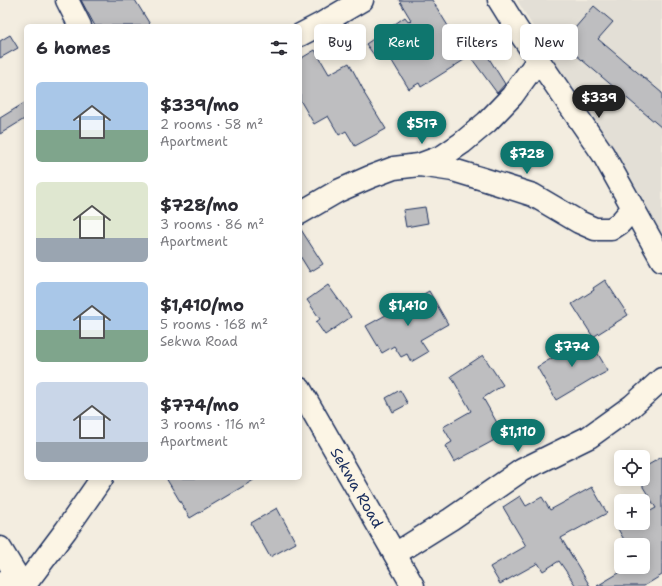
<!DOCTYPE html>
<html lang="en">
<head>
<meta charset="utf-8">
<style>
  body { margin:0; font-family:"Shantell Sans",sans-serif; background:#f7f7f7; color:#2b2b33; height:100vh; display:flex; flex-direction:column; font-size:15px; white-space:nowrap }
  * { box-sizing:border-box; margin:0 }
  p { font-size:13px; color:#7c7c81 }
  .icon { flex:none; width:22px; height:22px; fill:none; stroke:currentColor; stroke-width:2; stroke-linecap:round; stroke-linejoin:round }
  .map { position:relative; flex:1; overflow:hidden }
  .sheet { position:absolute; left:24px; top:24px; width:278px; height:456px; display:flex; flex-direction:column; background:#fff; border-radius:6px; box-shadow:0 2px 10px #0003 }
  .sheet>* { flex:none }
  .guide { position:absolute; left:314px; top:24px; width:288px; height:36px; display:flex; gap:8px }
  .buttons { position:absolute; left:614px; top:450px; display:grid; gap:8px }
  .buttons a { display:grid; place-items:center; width:36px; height:36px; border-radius:6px; background:#fff; box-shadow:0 2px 10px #0003; font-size:20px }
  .price { position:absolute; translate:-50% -34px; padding:0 9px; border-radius:14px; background:#0f766e; color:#fff; font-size:13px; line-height:26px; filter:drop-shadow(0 1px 2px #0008) }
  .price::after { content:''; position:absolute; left:50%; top:24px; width:12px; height:9px; margin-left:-6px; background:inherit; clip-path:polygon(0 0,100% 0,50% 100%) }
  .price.active { background:#222; color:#fff }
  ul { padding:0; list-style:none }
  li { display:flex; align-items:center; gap:12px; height:100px; padding:0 12px }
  li span { display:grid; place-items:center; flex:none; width:112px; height:80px; border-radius:6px; color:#555 }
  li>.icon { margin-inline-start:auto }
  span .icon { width:48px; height:48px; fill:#fffc; stroke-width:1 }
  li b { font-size:17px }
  h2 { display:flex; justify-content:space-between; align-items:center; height:48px; padding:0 12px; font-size:17px }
  .chip { padding:0 14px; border-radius:6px; background:#fff; box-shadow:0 2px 10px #0003; font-size:14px; line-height:36px }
  .chip.active { background:#0f766e; color:#fff }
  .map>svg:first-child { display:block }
</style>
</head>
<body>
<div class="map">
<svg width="662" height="586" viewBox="0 0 662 586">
  <rect width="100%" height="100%" fill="#f3ede0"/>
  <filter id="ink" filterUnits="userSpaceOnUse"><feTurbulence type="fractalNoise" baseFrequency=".025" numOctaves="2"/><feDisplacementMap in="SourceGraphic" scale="8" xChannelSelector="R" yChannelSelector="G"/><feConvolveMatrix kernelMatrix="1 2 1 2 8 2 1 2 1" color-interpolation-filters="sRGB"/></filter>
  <g filter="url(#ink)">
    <path fill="#e3dfd6" d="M 517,0 L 662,0 L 662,241 Z"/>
    <g fill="#bebec0" stroke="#1b2f5e">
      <path d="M 81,0 L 135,0 L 151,26 L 95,26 Z"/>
      <path d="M 399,0 L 432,0 L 453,34 L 450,36 L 464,60 L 421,87 L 419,83 L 409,89 L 384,48 L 374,55 L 366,44 L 405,17 L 409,22 L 411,20 Z"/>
      <path d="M 594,6 L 613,22 L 598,39 L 662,93 L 662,128 L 562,43 Z"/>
      <path d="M 10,35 L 18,48 L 0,58 L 0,41 Z"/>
      <path d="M 315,50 L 329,74 L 349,63 L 365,93 L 364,93 L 386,129 L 355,146 L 346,131 L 339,135 L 328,116 L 314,124 L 300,100 L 300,59 Z"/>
      <path d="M 485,52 L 505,84 L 497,93 L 472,59 Z"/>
      <path d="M 26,102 L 26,118 L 0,134 L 0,118 Z"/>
      <path d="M 425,207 L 428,223 L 406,227 L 403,210 Z"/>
      <path d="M 300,228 L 323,264 L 310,272 L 300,256 Z"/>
      <path d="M 605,280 L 628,315 L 593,337 L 572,304 L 594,290 L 593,288 Z"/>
      <path d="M 328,285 L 351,317 L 325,335 L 316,322 L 320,319 L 307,300 Z"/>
      <path d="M 429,291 L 448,324 L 420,340 L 428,352 L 411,362 L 407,354 L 401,357 L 394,346 L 382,353 L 366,326 Z"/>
      <path d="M 588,337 L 608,371 L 593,379 L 593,378 L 556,400 L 537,367 Z"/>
      <path d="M 483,355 L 503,385 L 483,398 L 504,435 L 454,462 L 445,446 L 452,442 L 443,427 L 471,411 L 451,376 Z"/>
      <path d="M 400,390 L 408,404 L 393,412 L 386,398 Z"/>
      <path d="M 662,457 L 662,575 L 644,586 L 597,586 L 629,567 L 643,567 L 643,545 L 627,545 L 618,529 L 629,523 L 643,523 L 643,515 L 656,508 L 643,487 L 643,468 Z"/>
      <path d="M 166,478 L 257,478 L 190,518 Z"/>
      <path d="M 592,487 L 607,513 L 561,538 L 590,586 L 576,586 L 559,561 L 543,571 L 538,563 L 500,584 L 490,567 L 526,546 L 503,507 L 520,496 L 526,506 L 542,497 L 550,510 Z"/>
      <path d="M 277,508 L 296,543 L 270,557 L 251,523 Z"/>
    </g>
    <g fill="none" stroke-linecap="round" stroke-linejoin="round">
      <g stroke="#1b2f5e" stroke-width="25">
        <g id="minor">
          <path d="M 67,0 L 80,26"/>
          <path d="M 499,0 L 517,29 L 603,154 L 662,260"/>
          <path d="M 300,35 L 321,24 L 362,0"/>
          <path d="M 420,165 L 453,170 L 486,180 L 533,195 L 579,222 L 595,229 L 611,229 L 620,223 L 633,208"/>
          <path d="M 300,213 L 338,191 L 370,177 L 394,168 L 419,165 L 443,156 L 462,143 L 487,122 L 512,96 L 538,60"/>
          <path id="s1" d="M 300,389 L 413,586"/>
          <path d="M 395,554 L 451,519 L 522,470 L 589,437 L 632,406 L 662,379"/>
          <path d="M 0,584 L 16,575"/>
          <path d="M 24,586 L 66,530 L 102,478"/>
        </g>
      </g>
      <g stroke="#1b2f5e" stroke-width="25">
        <path id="secondary" d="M 0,548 L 23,586"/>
      </g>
      <use href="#minor" stroke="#fcf5e5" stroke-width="22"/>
      <use href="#secondary" stroke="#fcf5e5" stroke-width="22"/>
    </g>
  </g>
  <g text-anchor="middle" stroke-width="3" stroke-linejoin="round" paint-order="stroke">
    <g font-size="15" fill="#1b2f5e" stroke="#fcf5e5">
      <text dy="5" stroke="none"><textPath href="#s1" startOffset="114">Sekwa Road</textPath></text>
    </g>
  </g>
</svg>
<div class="buttons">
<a><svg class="icon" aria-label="locate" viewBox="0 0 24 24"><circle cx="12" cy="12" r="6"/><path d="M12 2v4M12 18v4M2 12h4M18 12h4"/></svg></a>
<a>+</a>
<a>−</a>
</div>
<b class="price active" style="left:599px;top:119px">$339</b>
<b class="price" style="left:422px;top:145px">$517</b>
<b class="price" style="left:527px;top:175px">$728</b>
<b class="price" style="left:408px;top:327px">$1,410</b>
<b class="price" style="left:572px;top:368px">$774</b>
<b class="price" style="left:518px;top:453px">$1,110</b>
<div class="guide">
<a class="chip">Buy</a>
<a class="chip active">Rent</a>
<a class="chip">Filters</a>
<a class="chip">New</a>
</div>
<section class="sheet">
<h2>6 homes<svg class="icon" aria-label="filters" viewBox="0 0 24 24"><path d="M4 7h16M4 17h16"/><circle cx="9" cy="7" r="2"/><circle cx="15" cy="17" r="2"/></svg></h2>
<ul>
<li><span style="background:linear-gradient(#a9c7e8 60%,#7fa58c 0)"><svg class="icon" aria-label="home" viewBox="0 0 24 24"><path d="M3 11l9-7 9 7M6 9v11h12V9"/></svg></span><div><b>$339/mo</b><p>2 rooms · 58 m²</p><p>Apartment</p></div></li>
<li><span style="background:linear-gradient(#dfe7d0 70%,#9aa5b1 0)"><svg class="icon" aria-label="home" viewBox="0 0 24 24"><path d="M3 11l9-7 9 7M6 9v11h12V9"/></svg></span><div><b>$728/mo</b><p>3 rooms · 86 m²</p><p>Apartment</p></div></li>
<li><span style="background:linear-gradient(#a9c7e8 60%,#7fa58c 0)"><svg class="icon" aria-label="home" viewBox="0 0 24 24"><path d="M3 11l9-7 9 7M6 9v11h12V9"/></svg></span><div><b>$1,410/mo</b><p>5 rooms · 168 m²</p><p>Sekwa Road</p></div></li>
<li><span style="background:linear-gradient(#c9d6e8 75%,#9aa5b1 0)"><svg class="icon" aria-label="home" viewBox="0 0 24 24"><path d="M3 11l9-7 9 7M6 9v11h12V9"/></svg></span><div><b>$774/mo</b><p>3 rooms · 116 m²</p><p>Apartment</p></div></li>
</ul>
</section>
</div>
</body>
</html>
